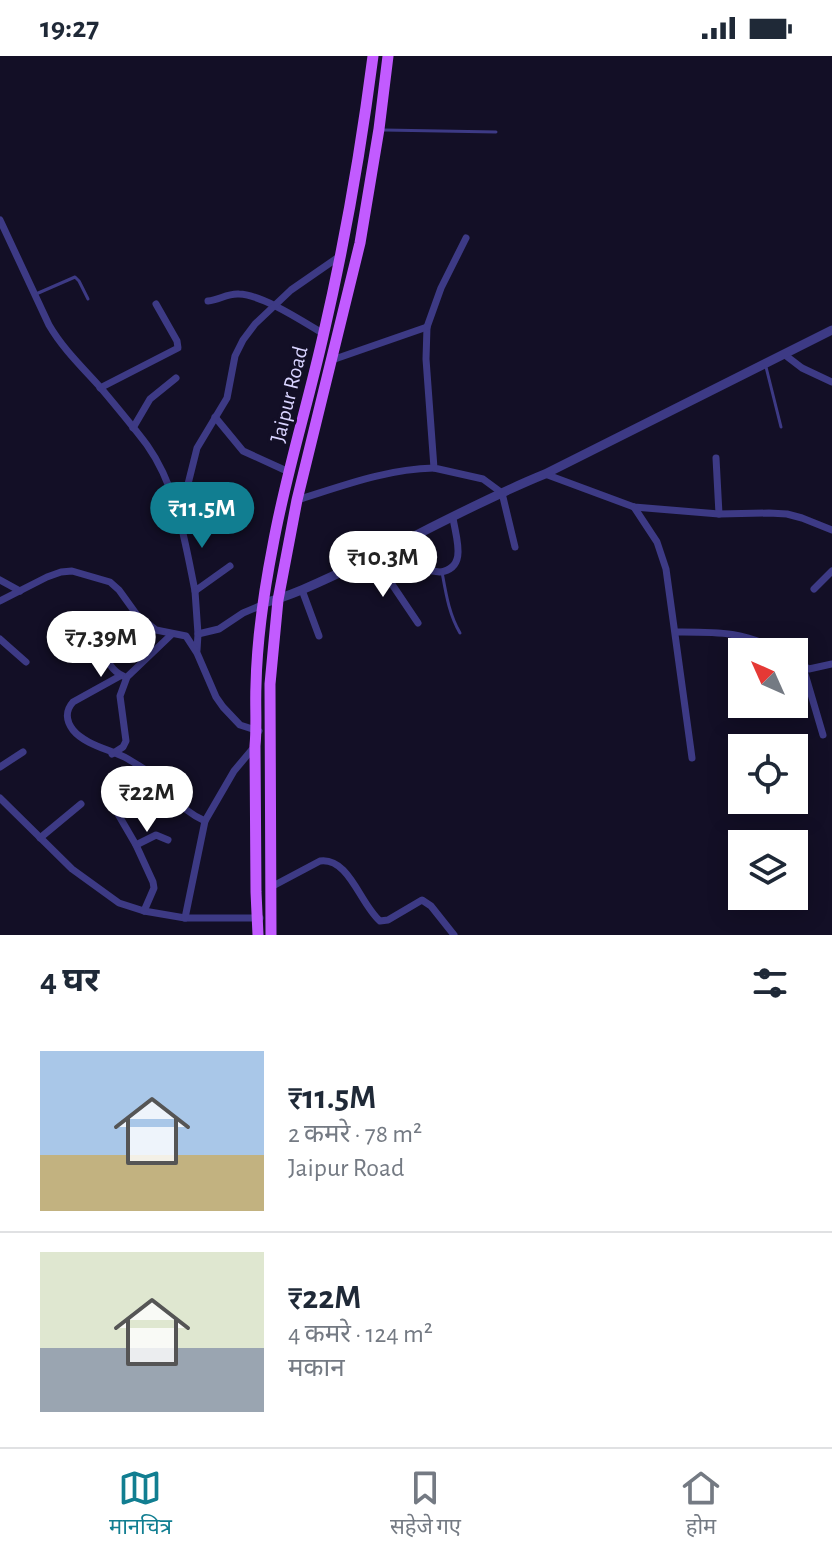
<!DOCTYPE html>
<html lang="hi">
<head>
<meta charset="utf-8">
<style>
  body { margin:0; font-family:"Alegreya Sans","Noto Sans Devanagari",sans-serif; background:#f6f6f7; color:#1f2937; height:100vh; display:flex; flex-direction:column; font-size:30px; white-space:nowrap }
  * { box-sizing:border-box; margin:0 }
  p { font-size:26px; color:#747a83 }
  .icon { flex:none; width:44px; height:44px; fill:none; stroke:currentColor; stroke-width:2; stroke-linecap:round; stroke-linejoin:round }
  .map { position:relative; height:879px; overflow:hidden }
  .sheet { display:flex; flex-direction:column; background:#fff; flex:1 }
  .sheet>* { flex:none }
  .needle { width:52px; rotate:315deg }
  .tools { position:absolute; left:728px; top:582px; display:grid; gap:16px }
  .tools a { display:grid; place-items:center; width:80px; height:80px; border-radius:0px; background:#fff; box-shadow:0 4px 20px #0003; font-size:40px }
  .price { position:absolute; translate:-50% -68px; padding:0 18px; border-radius:28px; background:#fff; color:#222; font-size:26px; line-height:52px; filter:drop-shadow(0 2px 4px #0008) }
  .price::after { content:''; position:absolute; left:50%; top:48px; width:24px; height:18px; margin-left:-12px; background:inherit; clip-path:polygon(0 0,100% 0,50% 100%) }
  .price.current { background:#117e91; color:#fff }
  ul { padding:0; list-style:none }
  li { display:flex; align-items:center; gap:24px; height:200px; padding:0 40px }
  li+li { border-top:2px solid #e0e1e3 }
  li span { display:grid; place-items:center; flex:none; width:224px; height:160px; border-radius:0px; color:#555 }
  li>.icon { margin-inline-start:auto }
  span .icon { width:96px; height:96px; fill:#fffc; stroke-width:1 }
  li b { font-size:34px }
  h2 { display:flex; justify-content:space-between; align-items:center; height:96px; padding:0 40px; font-size:34px }
  .status { display:flex; justify-content:space-between; align-items:center; height:56px; padding:0 40px; background:#fff; direction:ltr }
  .status svg { height:22px; fill:currentColor }
  .tabs { display:flex; justify-content:space-around; align-items:center; height:112px; border-top:2px solid #e0e1e3; background:#fff; font-size:22px; color:#747a83 }
  .tabs a { display:grid; justify-items:center; gap:4px }
  .tabs .current { color:#117e91 }
  .map>svg:first-child { display:block }
</style>
</head>
<body>
<div class="status"><b>19:27</b><svg viewBox="0 0 49 12"><path d="M0 12V9h3v3zM5 12V6h3v6zM10 12V3h3v9zM15 12V0h3v12zM26 1h20v11H26zM47 4h2v5h-2z"/></svg></div>
<div class="map">
<svg width="832" height="879" viewBox="0 0 832 879">
  <rect width="100%" height="100%" fill="#130f26"/>
  <g fill="none" stroke-linecap="round" stroke-linejoin="round">
    <g stroke="#3d3a85" stroke-width="3">
      <path d="M 384,74 L 496,76"/>
      <path d="M 36,238 L 75,221 L 79,225 L 88,243"/>
      <path d="M 766,311 L 781,371"/>
      <path d="M 442,516 C 446,538 449,558 460,577"/>
    </g>
    <g stroke="#3d3a85" stroke-width="7">
      <path d="M 0,164 L 49,269 C 63,293 82,311 100,331 C 116,350 132,369 147,389 C 177,431 185,486 195,535 L 230,510"/>
      <path d="M 466,182 L 441,232 L 427,271 L 426,303 L 434,412 L 483,423 L 502,437 L 515,491"/>
      <path d="M 208,245 C 219,244 228,237 239,238 C 263,239 302,265 324,278"/>
      <path d="M 785,299 L 802,312 L 832,326"/>
      <path d="M 332,304 L 427,271"/>
      <path d="M 100,332 L 178,292 L 177,285 L 156,248"/>
      <path d="M 215,361 L 243,395 L 289,416"/>
      <path d="M 133,372 L 150,343 L 176,322"/>
      <path d="M 716,402 L 719,458"/>
      <path d="M 545,418 L 634,451 L 719,458 L 769,457 L 787,458 L 802,462 L 832,474"/>
      <path d="M 297,444 C 342,430 386,413 434,412"/>
      <path d="M 634,451 L 657,486 L 666,513 L 692,702"/>
      <path d="M 180,460 L 197,392 L 227,342 L 235,300 L 243,284 L 255,268 L 291,234 L 340,200"/>
      <path d="M 377,506 L 418,567"/>
      <path d="M 379,508 L 440,516 C 468,512 456,482 453,462"/>
      <path d="M 0,524 L 20,535"/>
      <path d="M 814,533 L 832,515"/>
      <path d="M 302,534 L 319,580"/>
      <path d="M 195,535 L 198,578 L 197,594"/>
      <path d="M 0,545 L 47,521 L 61,516 L 72,515 L 110,526 L 119,534 L 137,559 L 156,574 L 186,580 L 197,597 L 216,641 L 223,651 L 240,669 L 259,675"/>
      <path d="M 676,576 C 717,576 744,575 781,596"/>
      <path d="M 198,578 L 219,573 L 243,557 L 262,549"/>
      <path d="M 0,583 L 26,606"/>
      <path d="M 103,594 C 107,605 112,615 123,620"/>
      <path d="M 794,604 L 809,613 L 832,608"/>
      <path d="M 803,611 L 823,679"/>
      <path d="M 120,620 L 73,646 C 65,655 66,665 73,674 C 85,689 112,694 128,703 C 135,707 142,712 149,716 C 156,721 160,729 166,735 C 177,747 189,758 205,765"/>
      <path d="M 112,698 L 123,691 L 126,685 L 120,640 L 127,621 L 172,578"/>
      <path d="M 0,711 L 23,696"/>
      <path d="M 0,742 L 72,813 L 119,847 L 144,855 L 185,862 L 260,862"/>
      <path d="M 111,746 L 136,789 L 153,826 L 154,832 L 144,855"/>
      <path d="M 40,782 L 81,748"/>
      <path d="M 136,789 L 156,779 L 168,784"/>
      <path d="M 271,831 L 320,805 C 349,801 360,848 380,865 L 388,864 L 422,844 L 431,850 L 454,879"/>
      <path d="M 185,862 L 205,765 L 234,715 L 255,690"/>
    </g>
    <path stroke="#3d3a85" stroke-width="9" d="M 264,547 C 294,539 322,525 350,512 C 415,481 478,445 545,418 L 832,274"/>
    <g stroke="#c25bff" stroke-width="11">
      <path d="M 258,879 L 256,836 L 255,690 C 257,669 255,649 256,629 C 257,583 264,535 273,489 C 286,417 308,348 324,276 C 345,185 361,93 373,0"/>
      <path d="M 271,879 L 270,628 L 278,544 L 297,444 L 360,187 L 379,73 L 388,0"/>
    </g>
  </g>
  <g text-anchor="middle" stroke-width="6" stroke-linejoin="round" paint-order="stroke">
    <g font-size="22" fill="#d9d4ff" stroke="#130f26">
      <text transform="translate(288 338) rotate(-76)" y="8">Jaipur Road</text>
    </g>
  </g>
</svg>
<div class="tools">
<a><svg class="needle" viewBox="-14 -14 28 28"><path d="M0-13l5 13h-10z" fill="#e53935"/><path d="M0 13l5-13h-10z" fill="#747a83"/></svg></a>
<a><svg class="icon" aria-label="locate" viewBox="0 0 24 24"><circle cx="12" cy="12" r="6"/><path d="M12 2v4M12 18v4M2 12h4M18 12h4"/></svg></a>
<a><svg class="icon" aria-label="layers" viewBox="0 0 24 24"><path d="M12 4l9 5-9 5-9-5zM3 14l9 5 9-5"/></svg></a>
</div>
<b class="price current" style="left:202px;top:494px">₹11.5M</b>
<b class="price" style="left:383px;top:543px">₹10.3M</b>
<b class="price" style="left:101px;top:623px">₹7.39M</b>
<b class="price" style="left:147px;top:778px">₹22M</b>
</div>
<section class="sheet">
<h2>4 घर<svg class="icon" aria-label="filters" viewBox="0 0 24 24"><path d="M4 7h16M4 17h16"/><circle cx="9" cy="7" r="2"/><circle cx="15" cy="17" r="2"/></svg></h2>
<ul>
<li><span style="background:linear-gradient(#a9c7e8 65%,#c2b280 0)"><svg class="icon" aria-label="home" viewBox="0 0 24 24"><path d="M3 11l9-7 9 7M6 9v11h12V9"/></svg></span><div><b>₹11.5M</b><p>2 कमरे · 78 m²</p><p>Jaipur Road</p></div></li>
<li><span style="background:linear-gradient(#dfe7d0 60%,#9aa5b1 0)"><svg class="icon" aria-label="home" viewBox="0 0 24 24"><path d="M3 11l9-7 9 7M6 9v11h12V9"/></svg></span><div><b>₹22M</b><p>4 कमरे · 124 m²</p><p>मकान</p></div></li>
</ul>
</section>
<nav class="tabs">
<a class="current"><svg class="icon" aria-label="map" viewBox="0 0 24 24"><path d="M3 6l6-2 6 2 6-2v14l-6 2-6-2-6 2zM9 4v14M15 6v14"/></svg>मानचित्र</a>
<a><svg class="icon" aria-label="saved" viewBox="0 0 24 24"><path d="M7 4h10v16l-5-4-5 4z"/></svg>सहेजे गए</a>
<a><svg class="icon" aria-label="home" viewBox="0 0 24 24"><path d="M3 11l9-7 9 7M6 9v11h12V9"/></svg>होम</a>
</nav>
</body>
</html>
